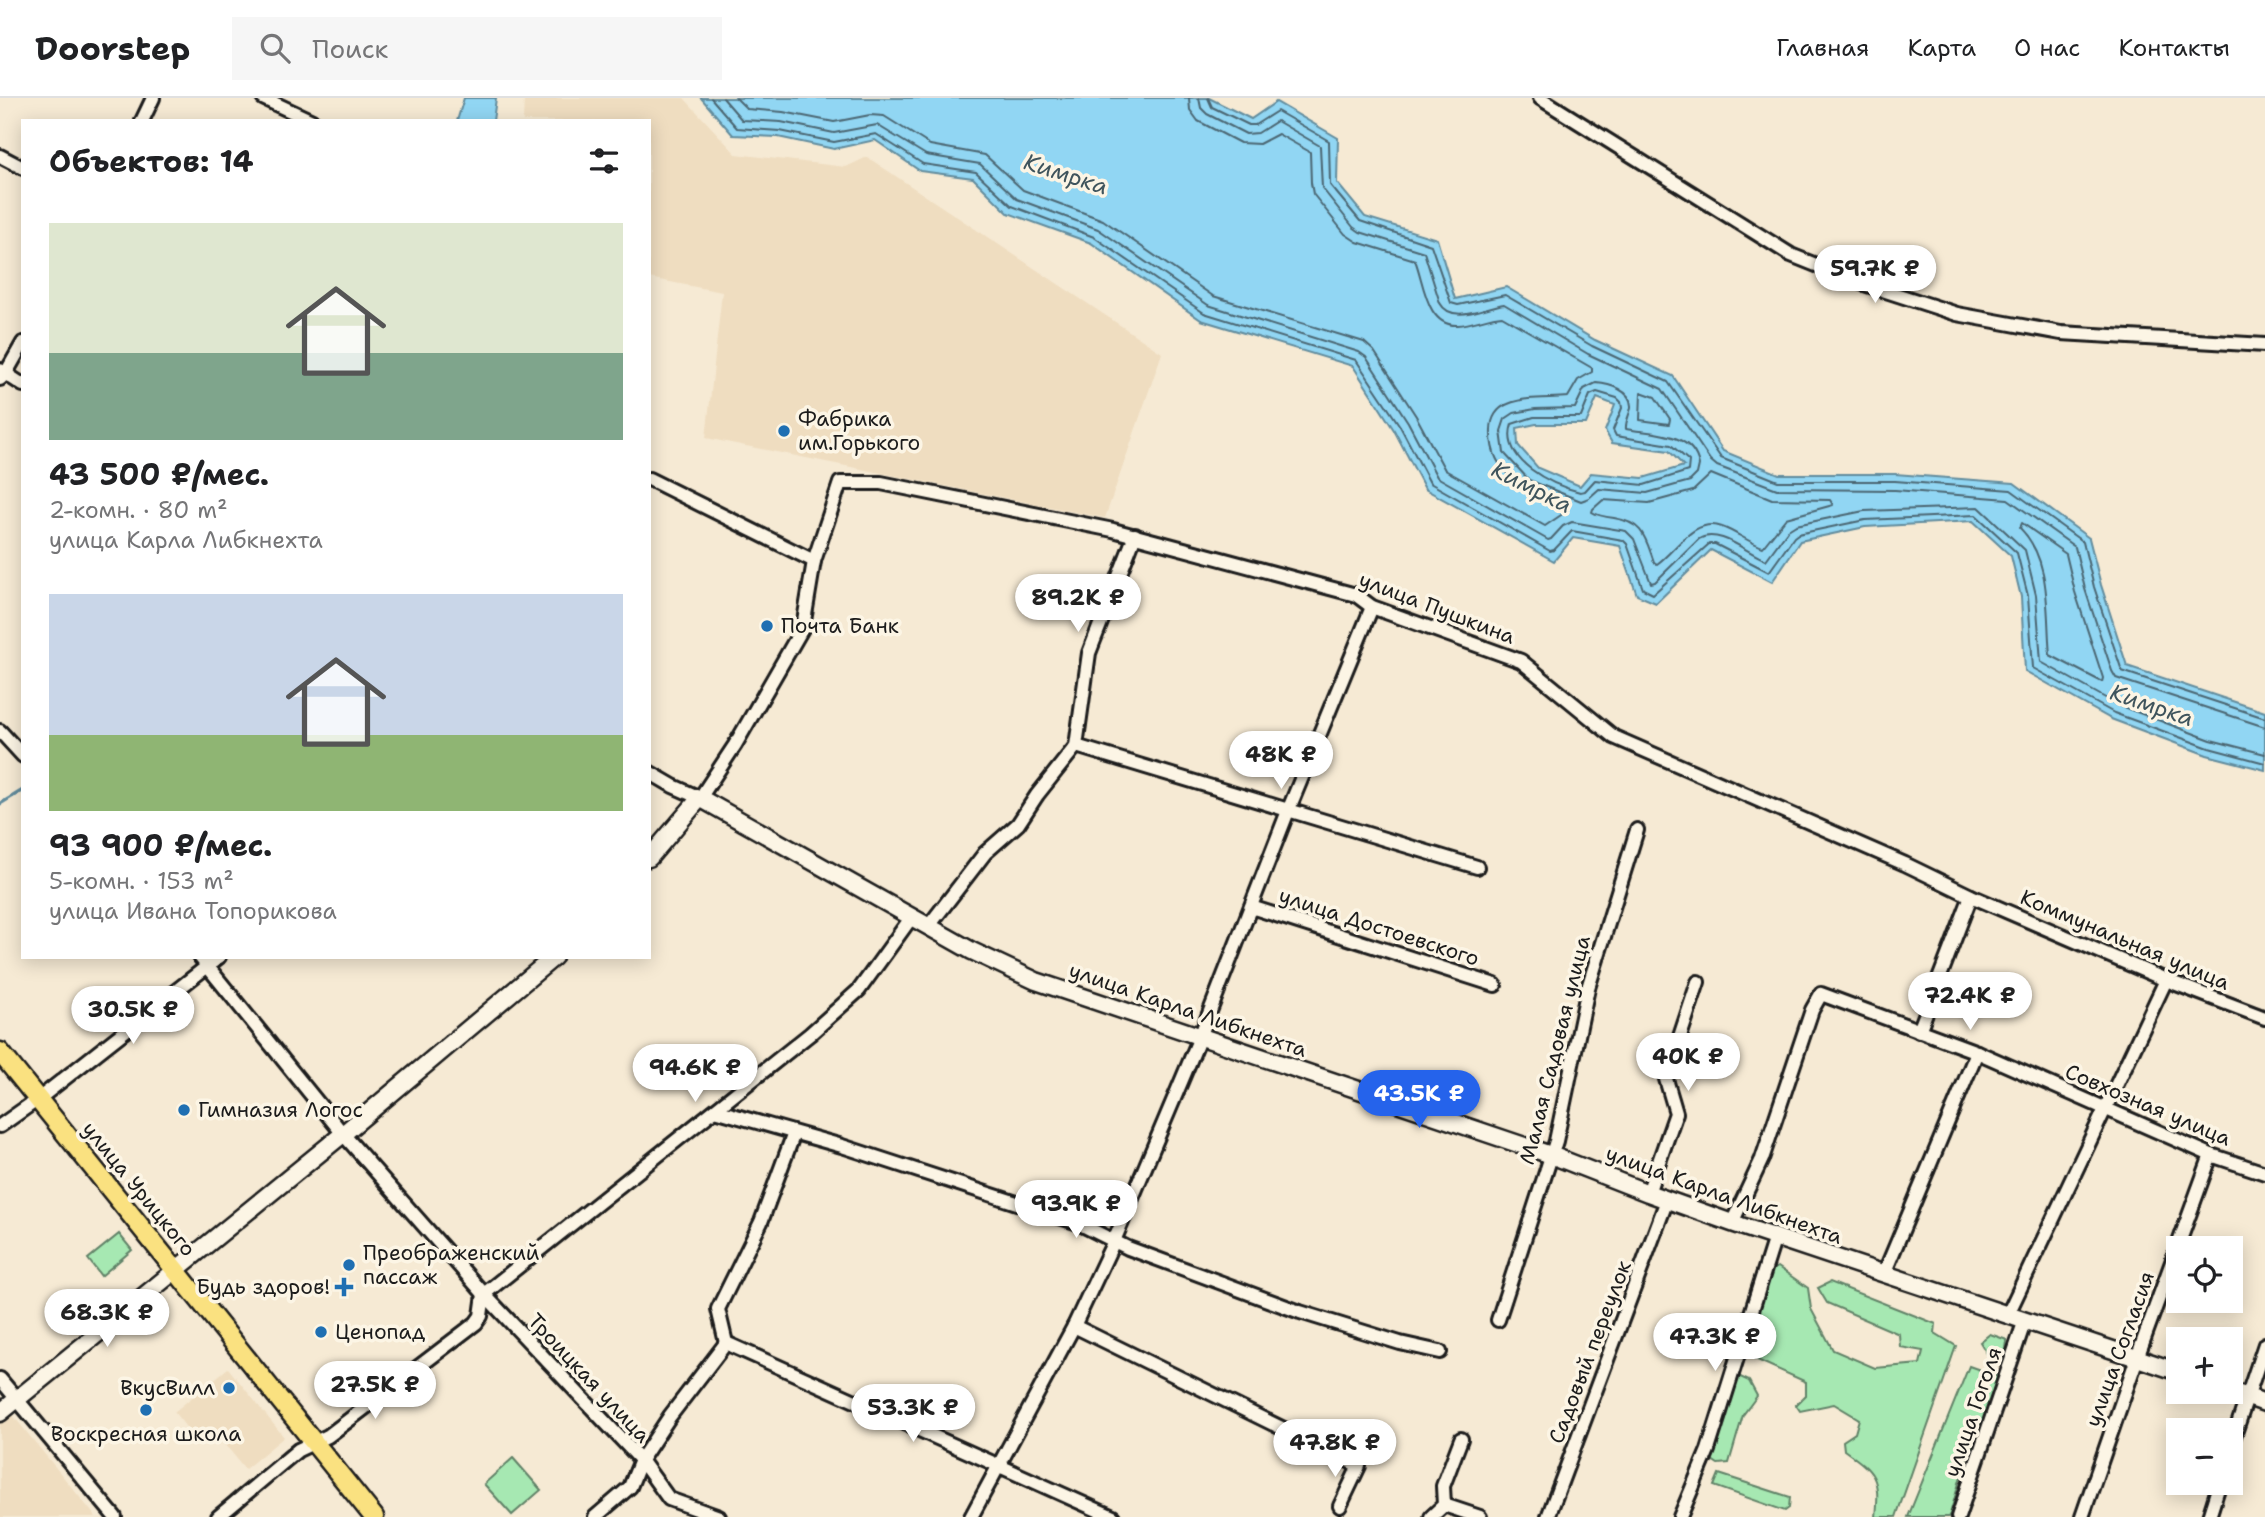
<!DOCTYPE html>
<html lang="ru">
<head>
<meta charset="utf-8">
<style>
  body { margin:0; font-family:"Shantell Sans",sans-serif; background:#f6f6f6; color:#202124; height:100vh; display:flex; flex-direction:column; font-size:26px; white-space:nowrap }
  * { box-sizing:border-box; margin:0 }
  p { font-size:23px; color:#757577 }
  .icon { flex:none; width:38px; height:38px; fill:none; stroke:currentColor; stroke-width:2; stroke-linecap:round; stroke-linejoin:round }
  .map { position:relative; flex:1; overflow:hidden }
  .sheet { position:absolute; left:21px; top:21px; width:630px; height:840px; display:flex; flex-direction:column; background:#fff; border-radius:0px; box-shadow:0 4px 18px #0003 }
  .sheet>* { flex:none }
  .fabs { position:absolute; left:2166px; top:1138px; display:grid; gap:14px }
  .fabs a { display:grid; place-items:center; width:77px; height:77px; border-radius:0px; background:#fff; box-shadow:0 4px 18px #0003; font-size:35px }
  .price { position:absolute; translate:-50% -60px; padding:0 16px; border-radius:24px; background:#fff; color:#222; font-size:23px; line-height:46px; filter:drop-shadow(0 2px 4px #0008) }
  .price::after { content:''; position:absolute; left:50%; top:42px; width:21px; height:16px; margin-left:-10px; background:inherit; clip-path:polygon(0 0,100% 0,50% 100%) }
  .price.selected { background:#2563eb; color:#fff }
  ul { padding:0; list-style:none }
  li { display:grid; align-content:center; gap:14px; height:371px; padding:0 28px }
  li span { display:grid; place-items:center; height:217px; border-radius:0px; color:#555 }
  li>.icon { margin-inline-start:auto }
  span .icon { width:126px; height:126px; fill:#fffc; stroke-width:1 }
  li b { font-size:30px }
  h2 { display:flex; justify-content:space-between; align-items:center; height:84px; padding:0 28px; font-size:30px }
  header { display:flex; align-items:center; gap:42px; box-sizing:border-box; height:98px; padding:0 35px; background:#fff; border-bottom:2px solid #e0e0e0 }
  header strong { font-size:33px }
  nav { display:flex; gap:38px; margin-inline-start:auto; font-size:24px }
  .search { width:490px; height:63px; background:#f6f6f6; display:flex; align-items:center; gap:18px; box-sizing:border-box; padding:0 24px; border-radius:0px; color:#757577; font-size:26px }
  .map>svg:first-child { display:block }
</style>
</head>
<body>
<header>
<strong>Doorstep</strong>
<div class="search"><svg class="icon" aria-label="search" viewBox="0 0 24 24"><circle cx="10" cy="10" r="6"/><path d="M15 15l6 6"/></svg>Поиск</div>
<nav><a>Главная</a><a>Карта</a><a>О нас</a><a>Контакты</a></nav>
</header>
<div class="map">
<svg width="2265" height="1419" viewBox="0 0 2265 1419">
  <rect width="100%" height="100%" fill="#f6ead4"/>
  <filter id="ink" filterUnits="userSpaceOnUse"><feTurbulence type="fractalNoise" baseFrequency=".0143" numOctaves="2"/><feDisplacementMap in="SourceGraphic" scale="14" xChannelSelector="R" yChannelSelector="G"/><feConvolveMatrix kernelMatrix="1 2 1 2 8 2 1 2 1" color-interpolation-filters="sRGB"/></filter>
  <g filter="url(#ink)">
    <g fill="#efddc0">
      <path d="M 524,0 L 684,0 L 736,56 L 846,69 L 867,59 L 1162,255 L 1105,420 L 706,340 L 722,194 L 649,180 L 649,23 L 523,23 Z"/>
      <path d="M 228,1270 L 284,1339 L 245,1371 L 216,1335 L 200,1347 L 174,1314 Z"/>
      <path d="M 11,1315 L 96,1419 L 0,1419 L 0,1324 Z"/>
    </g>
    <g fill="#a6e8b2" stroke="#618267" stroke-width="2">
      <path d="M 119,1136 L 132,1152 L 101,1178 L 88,1161 Z"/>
      <path d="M 1778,1169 L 1808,1190 L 1811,1211 L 1833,1252 L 1875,1270 L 1920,1266 L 1923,1253 L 1900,1249 L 1899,1236 L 1827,1205 L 1818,1190 L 1830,1184 L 1936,1226 L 1935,1235 L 1956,1248 L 1896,1419 L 1876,1419 C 1880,1379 1876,1375 1844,1352 L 1843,1343 L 1855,1335 L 1859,1321 L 1834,1306 L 1800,1313 L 1796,1307 L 1806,1297 L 1806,1284 L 1755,1261 L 1749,1241 L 1768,1173 Z"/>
      <path d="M 1990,1236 L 2007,1242 L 2006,1252 L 1989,1259 L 1980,1244 Z"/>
      <path d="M 1969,1268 L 1997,1278 L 1998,1291 L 1966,1361 L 1950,1416 L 1948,1419 L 1908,1419 Z"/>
      <path d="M 1736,1277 L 1749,1283 L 1757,1298 L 1743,1317 L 1729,1365 L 1718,1366 L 1709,1360 Z"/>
      <path d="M 513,1360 L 541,1392 L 512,1417 L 484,1386 Z"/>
      <path d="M 1719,1376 L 1790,1399 L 1789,1410 L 1785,1413 L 1714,1388 Z"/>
    </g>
    <g fill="#91d6f3" stroke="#628c9d" stroke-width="2" fill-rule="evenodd">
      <path d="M 464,0 L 496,0 L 493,23 L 457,23 Z"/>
      <path d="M 701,0 L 1209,0 L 1251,21 L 1276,4 L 1338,40 L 1337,85 L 1365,119 L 1437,141 L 1455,201 L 1506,189 L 1595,242 L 1673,278 L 1723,353 L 1779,376 L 1895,376 L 2014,385 L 2089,440 L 2101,487 L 2127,568 L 2265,614 L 2265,672 L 2207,657 L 2111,621 L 2025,573 L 2021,499 L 2011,458 L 1973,423 L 1865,429 L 1800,443 L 1772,484 L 1711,452 L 1656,505 L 1637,497 L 1620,448 L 1573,440 L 1554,463 L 1425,391 L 1394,332 L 1353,268 L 1201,222 L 1091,145 L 1008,115 L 973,80 L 920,73 L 875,42 L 834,51 L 778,39 L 733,37 ZM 1597,300 L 1615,307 L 1605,333 L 1612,345 L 1669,353 L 1684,368 L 1643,380 L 1591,375 L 1580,388 L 1538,370 L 1518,347 L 1517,330 L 1536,326 L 1586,326 Z"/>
    </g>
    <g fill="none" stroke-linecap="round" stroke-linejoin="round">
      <g stroke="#4b6672" stroke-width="2">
        <path d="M 711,0 L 737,30 L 780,33 L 834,44 L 876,36 L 923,66 L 976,74 L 1012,108 L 1094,139 L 1204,215 L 1356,262 L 1400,328 L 1430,385 L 1550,453 L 1554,452 L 1572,433 L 1623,442 L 1627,446 L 1643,491 L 1653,496 L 1709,446 L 1715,446 L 1769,474 L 1794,439 L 1798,436 L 1865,422 L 1976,417 L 2017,455 L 2028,498 L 2033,570 L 2114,615 L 2209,650 L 2265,665"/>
        <path d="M 723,0 L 742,22 L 781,24 L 834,35 L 877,27 L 926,57 L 980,66 L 1017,101 L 1098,131 L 1208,207 L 1359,254 L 1366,259 L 1408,324 L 1437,379 L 1548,442 L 1551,441 L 1563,428 L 1572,424 L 1626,433 L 1634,441 L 1651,485 L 1655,484 L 1699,441 C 1719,429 1747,455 1766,462 L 1788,432 L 1796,427 L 1864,413 L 1979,409 L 2025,452 L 2036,497 L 2041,564 L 2118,607 L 2211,642 L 2265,656"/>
        <path d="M 736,0 L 747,11 L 783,14 L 834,24 L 870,17 L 884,18 L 930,47 L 985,57 L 1023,92 L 1103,122 L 1213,198 L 1364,244 L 1374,253 L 1416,318 L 1445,372 L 1545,428 L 1564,415 L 1564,409 C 1528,394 1489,377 1491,332 C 1491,320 1497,310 1508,306 C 1527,298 1548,301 1568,299 L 1578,282 L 1592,274 L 1592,270 L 1502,218 C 1488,219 1473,226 1458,227 C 1426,229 1424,184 1415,162 L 1357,144 L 1345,136 L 1313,96 L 1311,85 L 1310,54 L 1278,36 L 1259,46 L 1240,45 L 1198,23 L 1190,12 L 1189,0"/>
        <path d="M 1199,0 L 1201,10 L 1207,16 L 1246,36 L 1258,35 L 1277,23 L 1320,48 L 1322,90 L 1353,129 L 1360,134 L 1424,154 L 1440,205 C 1452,227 1484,209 1504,206 L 1588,256 L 1662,291 L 1710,362 L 1717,368 L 1777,391 L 1895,392 L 2008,401 L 2075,449 L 2085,491 L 2112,573 L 2116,580 L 2265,629"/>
        <path d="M 1208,0 L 1212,9 L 1249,27 L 1255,27 L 1277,13 L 1329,43 L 1330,87 L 1360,123 L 1431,147 L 1451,205 L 1458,207 L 1505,197 L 1592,248 L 1668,284 L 1721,360 L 1778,383 L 1895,383 L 2011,392 L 2083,444 L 2094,489 L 2122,573 L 2265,620"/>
        <path d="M 1596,285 C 1609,286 1632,292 1631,309 C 1630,317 1625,323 1626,331 C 1651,336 1693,333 1699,367 L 1697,376 L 1690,383 L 1647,395 L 1599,391 L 1589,400 L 1581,403 L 1529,382 L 1504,355 L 1501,333 L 1505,321 L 1514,315 L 1535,311 L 1575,310 L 1584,291 Z"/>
        <path d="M 1597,294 L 1617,300 L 1621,304 L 1622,310 L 1613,332 L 1616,338 L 1671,347 L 1689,363 L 1688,373 L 1644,387 L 1595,382 L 1585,393 L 1580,394 C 1552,387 1500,363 1512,326 L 1534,319 L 1581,319 L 1590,297 Z"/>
        <path d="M 1641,294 L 1655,299 L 1670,321 L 1669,326 L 1640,322 Z"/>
        <path d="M 1711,376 L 1772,401 L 1830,402 L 1833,407 L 1786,420 L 1763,449 C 1748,444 1736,434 1722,429 C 1694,418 1676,453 1657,466 L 1654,464 C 1645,439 1644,425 1614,420 C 1606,419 1598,418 1592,414 L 1593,411 L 1603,402 L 1649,405 L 1693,393 Z"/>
        <path d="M 2022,425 L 2066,456 L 2075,494 L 2103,580 L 2102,584 L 2050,557 C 2046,515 2052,462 2020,430 Z"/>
      </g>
      <path stroke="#628c9d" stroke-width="3.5" d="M 0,706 L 23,692"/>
      <g stroke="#1c1c1c" stroke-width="18">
        <g id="street">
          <path d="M 263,0 L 312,23"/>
          <path d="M 1540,0 L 1791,157 L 1861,185 L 1957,216 L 2061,235 L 2265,247"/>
          <path d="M 142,23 L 153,0"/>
          <path d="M 0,58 L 23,70"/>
          <path d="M 0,272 L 23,287"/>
          <path d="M 0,281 L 6,275 L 23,245"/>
          <path d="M 649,381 L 814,463"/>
          <path d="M 0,633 L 23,658"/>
          <path d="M 1076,648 L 1477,769"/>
          <path d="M 649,674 L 673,688 L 700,700 L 735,647 L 803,529 L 814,463 L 840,385 L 881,385 L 1113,432 L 1356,497 L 1372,509 L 1521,563 L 1614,639 L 1905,766 L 1971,798 L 2166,882 L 2265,920"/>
          <path d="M 1251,809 L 1495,887"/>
          <path d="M 928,829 L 985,755 L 1018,726 L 1037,697 L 1076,648 L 1089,555 L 1135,437"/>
          <path d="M 200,859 L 343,1036 L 484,1196 L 641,1362 L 669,1401 L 719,1419"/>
          <path d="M 1919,933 L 1971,798"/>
          <path d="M 715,1012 L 842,1048 L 1078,1125 L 1128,1150 L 1300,1214 L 1400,1245 L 1440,1254"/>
          <path d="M 0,1028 L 41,999 L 219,859"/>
          <path d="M 1648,1095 L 1676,1015 L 1666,981 L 1698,884"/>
          <path d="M 1732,1125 L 1762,1061 L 1812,912 L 1821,896 L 1977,954 L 2211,1057 L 2265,1075"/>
          <path d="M 1884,1176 L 1977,954"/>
          <path d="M 2008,1216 L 2166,882"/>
          <path d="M 1498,1222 L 1556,1043 L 1588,890 L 1637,732"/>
          <path d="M 1074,1228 L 1359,1368 L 1340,1408"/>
          <path d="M 726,1245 L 1113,1419"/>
          <path d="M 726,1245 L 718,1211 L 761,1124 L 794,1035"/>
          <path d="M 0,1281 L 115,1419"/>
          <path d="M 2231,1347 L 2265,1246"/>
          <path d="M 1444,1407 L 1480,1419"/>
          <path d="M 218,1419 L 298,1352 L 328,1338 L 476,1225 L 481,1218 L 484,1196 L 810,936 L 859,892 L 911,820"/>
          <path d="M 595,1419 L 630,1389 L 641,1362 L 670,1318 L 726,1245"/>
          <path d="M 971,1419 L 1074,1228 L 1114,1143 L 1200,939 L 1288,713 L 1372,509"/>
          <path d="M 1431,1419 L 1444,1407 L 1443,1388 L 1461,1341"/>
          <path d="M 1548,1419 L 1667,1102"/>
          <path d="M 1680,1419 L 1708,1352 L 1775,1139"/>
          <path d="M 1958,1419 L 2025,1222"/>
          <path d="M 2082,1419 L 2137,1260 L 2211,1057"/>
          <path d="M 2209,1419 L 2220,1384"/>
        </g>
      </g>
      <g stroke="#1c1c1c" stroke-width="21">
        <g id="secondary">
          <path d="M 649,760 L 700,700 L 972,853 L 1036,883 L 1551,1057 L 1648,1095 L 1732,1125 L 2179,1274"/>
          <path d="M 2231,1293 L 2265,1305"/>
          <path d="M 0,1315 L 343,1036 L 554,859"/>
        </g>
      </g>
      <g stroke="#1c1c1c" stroke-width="23">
        <path id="primary" d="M 0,954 L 374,1419"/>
      </g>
      <use href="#street" stroke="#fcf5e5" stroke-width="12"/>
      <use href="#secondary" stroke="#fcf5e5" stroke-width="16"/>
      <use href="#primary" stroke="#fae180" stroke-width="18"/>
    </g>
  </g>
  <g fill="#1f6fb2" stroke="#fcf5e5" stroke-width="2.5">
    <circle cx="784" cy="333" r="7"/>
    <circle cx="767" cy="528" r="7"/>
    <circle cx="184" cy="1012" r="7"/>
    <circle cx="349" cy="1167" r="7"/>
    <path d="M340.5 1178.5h7v7h7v7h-7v7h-7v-7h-7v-7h7z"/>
    <circle cx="321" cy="1234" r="7"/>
    <circle cx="229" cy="1290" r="7"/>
    <circle cx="146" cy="1312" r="7"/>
  </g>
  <g text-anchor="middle" stroke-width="7" stroke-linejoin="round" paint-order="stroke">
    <g font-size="21" fill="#1c1c1c" stroke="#fcf5e5" text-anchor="start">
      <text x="798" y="328">Фабрика<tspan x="798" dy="24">им.Горького</tspan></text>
      <text x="781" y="535">Почта Банк</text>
      <text x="198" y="1019">Гимназия Логос</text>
      <text x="363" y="1162">Преображенский<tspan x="363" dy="24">пассаж</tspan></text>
      <text x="330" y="1196" text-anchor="end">Будь здоров!</text>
      <text x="335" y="1241">Ценопад</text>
      <text x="215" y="1297" text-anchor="end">ВкусВилл</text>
      <text x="146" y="1343" text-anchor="middle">Воскресная школа</text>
    </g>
    <g font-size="21" fill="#1c1c1c" stroke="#fcf5e5">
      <text transform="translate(1437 510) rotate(21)" y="7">улица Пушкина</text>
      <text transform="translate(1379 829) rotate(18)" y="7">улица Достоевского</text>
      <text transform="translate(2125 842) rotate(23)" y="7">Коммунальная улица</text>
      <text transform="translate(1188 912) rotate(19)" y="7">улица Карла Либкнехта</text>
      <text transform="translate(1555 952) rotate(-76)" y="7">Малая Садовая улица</text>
      <text transform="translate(2148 1007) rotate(23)" y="7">Совхозная улица</text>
      <text transform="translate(139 1091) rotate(51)" y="7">улица Урицкого</text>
      <text transform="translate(1724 1097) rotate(20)" y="7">улица Карла Либкнехта</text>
      <text transform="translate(2120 1251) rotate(-70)" y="7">улица Согласия</text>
      <text transform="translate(1590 1254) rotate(-69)" y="7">Садовый переулок</text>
      <text transform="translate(589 1280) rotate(47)" y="7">Троицкая улица</text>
      <text transform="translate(1973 1314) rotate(-71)" y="7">улица Гоголя</text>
    </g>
    <g font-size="23" font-style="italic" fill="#3f545c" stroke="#fcf5e5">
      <text transform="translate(1066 76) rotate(18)" y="8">Кимрка</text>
      <text transform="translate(1532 389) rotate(27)" y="8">Кимрка</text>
      <text transform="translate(2152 607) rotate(19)" y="8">Кимрка</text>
    </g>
  </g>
</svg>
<div class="fabs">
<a><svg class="icon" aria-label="locate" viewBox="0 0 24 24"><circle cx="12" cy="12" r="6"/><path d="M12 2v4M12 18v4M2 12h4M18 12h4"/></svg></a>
<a>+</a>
<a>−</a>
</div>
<b class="price" style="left:1875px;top:207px">59.7K ₽</b>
<b class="price" style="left:1078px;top:536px">89.2K ₽</b>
<b class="price" style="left:1281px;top:693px">48K ₽</b>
<b class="price" style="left:1970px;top:934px">72.4K ₽</b>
<b class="price" style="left:133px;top:948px">30.5K ₽</b>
<b class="price" style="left:1688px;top:995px">40K ₽</b>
<b class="price" style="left:695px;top:1006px">94.6K ₽</b>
<b class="price selected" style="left:1419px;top:1032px">43.5K ₽</b>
<b class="price" style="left:1076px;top:1142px">93.9K ₽</b>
<b class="price" style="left:107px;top:1251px">68.3K ₽</b>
<b class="price" style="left:1715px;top:1275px">47.3K ₽</b>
<b class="price" style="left:375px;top:1323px">27.5K ₽</b>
<b class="price" style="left:913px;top:1346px">53.3K ₽</b>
<b class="price" style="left:1335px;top:1381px">47.8K ₽</b>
<section class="sheet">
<h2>Объектов: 14<svg class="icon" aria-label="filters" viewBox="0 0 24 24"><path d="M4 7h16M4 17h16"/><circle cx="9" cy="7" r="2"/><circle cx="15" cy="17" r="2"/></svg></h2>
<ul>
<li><span style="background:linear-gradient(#dfe7d0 60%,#7fa58c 0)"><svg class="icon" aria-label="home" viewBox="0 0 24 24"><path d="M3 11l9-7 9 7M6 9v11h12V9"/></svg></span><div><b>43 500 ₽/мес.</b><p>2-комн. · 80 m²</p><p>улица Карла Либкнехта</p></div></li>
<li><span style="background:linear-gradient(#c9d6e8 65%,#8fb573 0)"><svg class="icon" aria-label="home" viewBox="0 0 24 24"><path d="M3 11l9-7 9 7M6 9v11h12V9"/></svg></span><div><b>93 900 ₽/мес.</b><p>5-комн. · 153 m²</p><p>улица Ивана Топорикова</p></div></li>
</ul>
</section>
</div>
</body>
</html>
